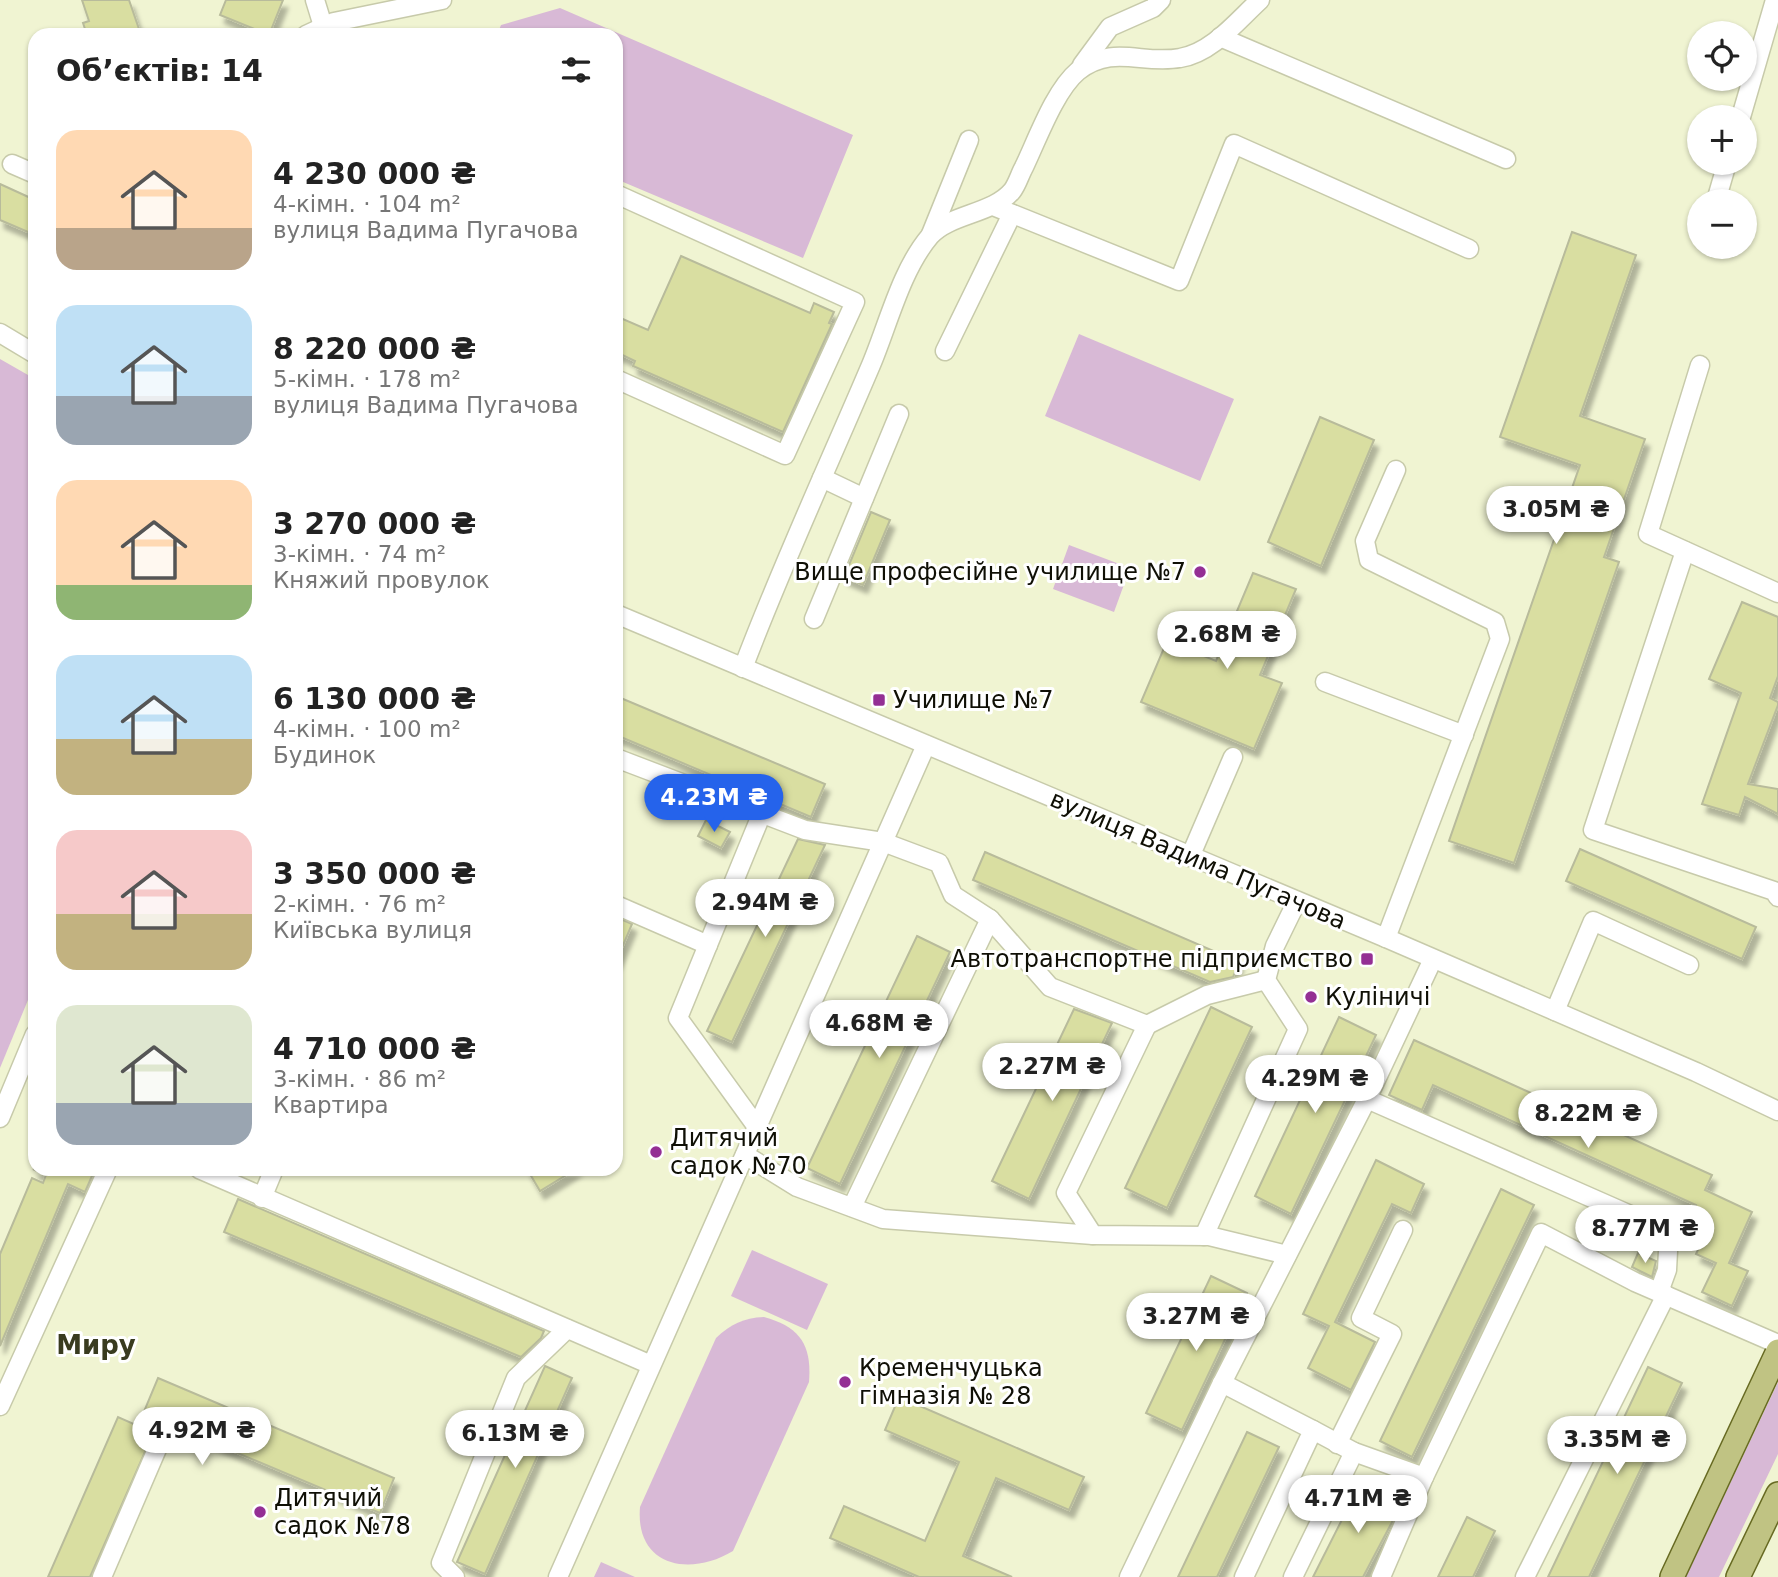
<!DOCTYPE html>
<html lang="uk">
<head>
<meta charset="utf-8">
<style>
  body { margin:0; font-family:"DejaVu Sans",sans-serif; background:#f6f6f6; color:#222; height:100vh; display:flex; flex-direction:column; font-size:26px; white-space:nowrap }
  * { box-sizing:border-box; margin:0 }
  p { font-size:23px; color:#767676 }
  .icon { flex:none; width:38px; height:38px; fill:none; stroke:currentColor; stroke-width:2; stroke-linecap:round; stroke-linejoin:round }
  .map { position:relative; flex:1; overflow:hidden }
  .side { position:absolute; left:28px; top:28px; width:595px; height:1148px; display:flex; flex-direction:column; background:#fff; border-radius:21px; box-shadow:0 2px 5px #0004 }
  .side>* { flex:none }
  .controls { position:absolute; left:1687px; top:21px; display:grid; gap:14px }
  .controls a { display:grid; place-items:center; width:70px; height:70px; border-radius:50%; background:#fff; box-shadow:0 2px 5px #0004; font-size:35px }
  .price { position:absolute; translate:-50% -60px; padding:0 16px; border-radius:24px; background:#fff; color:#222; font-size:23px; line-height:46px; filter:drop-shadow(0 2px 4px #0008) }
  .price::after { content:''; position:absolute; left:50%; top:42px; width:21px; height:16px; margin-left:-10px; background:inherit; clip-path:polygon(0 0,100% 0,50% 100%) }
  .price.current { background:#2563eb; color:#fff }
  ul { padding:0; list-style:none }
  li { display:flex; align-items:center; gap:21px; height:175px; padding:0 28px }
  li span { display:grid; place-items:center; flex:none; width:196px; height:140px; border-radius:21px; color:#555 }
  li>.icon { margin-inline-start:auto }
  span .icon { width:84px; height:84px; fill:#fffc; stroke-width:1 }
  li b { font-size:30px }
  h2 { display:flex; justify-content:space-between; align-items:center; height:84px; padding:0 28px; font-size:30px }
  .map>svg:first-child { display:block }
</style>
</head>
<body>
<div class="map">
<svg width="1778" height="1577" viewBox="0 0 1778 1577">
  <defs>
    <filter id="shadow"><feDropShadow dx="4.5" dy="8" stdDeviation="2" flood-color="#0004"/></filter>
  </defs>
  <rect width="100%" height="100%" fill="#f0f4d2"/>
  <g fill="#d8b9d6">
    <path d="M 560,8 L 853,135 L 803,258 L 616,179 L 616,35 L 497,35 L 501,25 Z"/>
    <path d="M 1079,334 L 1234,399 L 1200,481 L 1045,416 Z"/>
    <path d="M 0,359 L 35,379 L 35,983 L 0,1068 Z"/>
    <path d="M 1069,545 L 1130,568 L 1114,612 L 1053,589 Z"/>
    <path d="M 752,1250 L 828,1284 L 807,1330 L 731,1296 Z"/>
    <path d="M 764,1317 C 800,1327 812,1345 809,1382 L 733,1551 C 690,1577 635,1567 640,1507 L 716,1338 C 731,1324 743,1318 764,1317 Z"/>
    <path d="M 1778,1382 L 1778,1454 L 1719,1577 L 1686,1577 Z"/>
    <path d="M 601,1562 L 635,1577 L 594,1577 Z"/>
  </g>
  <g fill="#d9dea1" stroke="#b8bb9b" stroke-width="2" filter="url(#shadow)">
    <path d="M 82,0 L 129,0 L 140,32 L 131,35 L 121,35 L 120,31 L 108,35 L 87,35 L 83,23 L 89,21 Z"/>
    <path d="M 226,0 L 283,0 L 269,35 L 220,15 Z"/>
    <path d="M 0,184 L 35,200 L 35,235 L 0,220 Z"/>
    <path d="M 1572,232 L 1636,255 L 1580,416 L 1645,439 L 1604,557 L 1619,562 L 1514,863 L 1449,841 L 1580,465 L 1500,437 Z"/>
    <path d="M 681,256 L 810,313 L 814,303 L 834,312 L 829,323 L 832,324 L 783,432 L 633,366 L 635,361 L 616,352 L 616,316 L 648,330 Z"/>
    <path d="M 1320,417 L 1374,440 L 1321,566 L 1268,542 Z"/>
    <path d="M 871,512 L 890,520 L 863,585 L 844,577 Z"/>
    <path d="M 1253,573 L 1296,589 L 1260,675 L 1282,683 L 1254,749 L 1141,702 L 1167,641 L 1216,661 Z"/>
    <path d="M 1742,602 L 1778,617 L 1778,676 L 1770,698 L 1778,702 L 1778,705 L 1748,784 L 1778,789 L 1778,814 L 1745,797 L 1739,815 L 1702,804 L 1741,693 L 1709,679 Z"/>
    <path d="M 616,696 L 825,784 L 811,817 L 616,735 Z"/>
    <path d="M 706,820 L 730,832 L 721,848 L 698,836 Z"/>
    <path d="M 798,839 L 825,845 L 732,1042 L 707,1031 Z"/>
    <path d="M 1580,849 L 1756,927 L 1742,959 L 1566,881 Z"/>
    <path d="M 985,852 L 1239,962 L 1233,977 L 1210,982 L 973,880 Z"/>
    <path d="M 616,917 L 632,924 L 616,962 Z"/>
    <path d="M 917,936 L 950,952 L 840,1184 L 807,1168 Z"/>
    <path d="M 1211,1007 L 1252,1027 L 1167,1208 L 1125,1188 Z"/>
    <path d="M 1074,1009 L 1112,1023 L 1029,1199 L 992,1181 Z"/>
    <path d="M 1339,1017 L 1376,1035 L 1291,1214 L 1255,1196 Z"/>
    <path d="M 1414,1040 L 1712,1175 L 1705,1190 L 1752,1212 L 1729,1263 L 1748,1271 L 1732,1306 L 1702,1292 L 1716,1263 L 1696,1254 L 1709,1226 L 1691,1218 L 1696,1205 L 1433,1085 L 1422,1110 L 1389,1095 Z"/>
    <path d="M 1376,1160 L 1424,1184 L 1411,1213 L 1392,1204 L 1335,1322 L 1375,1342 L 1351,1390 L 1308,1368 L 1329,1326 L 1303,1314 Z"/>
    <path d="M 33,1169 L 95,1169 L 85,1192 L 68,1184 L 0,1346 L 0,1254 L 32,1178 L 43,1183 L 46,1175 Z"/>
    <path d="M 527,1169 L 576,1169 L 540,1191 Z"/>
    <path d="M 1501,1189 L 1534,1205 L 1412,1457 L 1380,1441 Z"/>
    <path d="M 238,1199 L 544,1331 L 541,1338 L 521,1357 L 224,1232 Z"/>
    <path d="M 1638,1253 L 1656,1261 L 1652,1277 L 1632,1267 Z"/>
    <path d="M 1211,1276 L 1247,1293 L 1182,1430 L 1146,1413 Z"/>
    <path d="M 545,1366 L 572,1378 L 485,1574 L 457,1562 Z"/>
    <path d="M 1648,1367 L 1682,1383 L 1589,1577 L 1548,1577 Z"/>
    <path d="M 158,1378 L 394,1478 L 380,1513 L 159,1420 L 90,1577 L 48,1577 L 118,1417 L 138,1426 Z"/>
    <path d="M 899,1397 L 1084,1477 L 1069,1510 L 996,1478 L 963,1556 L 1012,1577 L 919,1577 L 830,1538 L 844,1506 L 925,1541 L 959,1462 L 885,1430 Z"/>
    <path d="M 1247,1432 L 1279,1447 L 1217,1577 L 1178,1577 Z"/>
    <path d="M 1360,1484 L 1400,1505 L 1391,1524 L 1363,1577 L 1313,1577 Z"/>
    <path d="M 1467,1517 L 1495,1531 L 1473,1577 L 1438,1577 Z"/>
  </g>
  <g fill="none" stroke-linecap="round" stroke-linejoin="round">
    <g stroke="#c7caaa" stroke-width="21">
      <g id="minor">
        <path d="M 315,0 L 323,26"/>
        <path d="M 306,35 L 334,22 L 442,0"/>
        <path d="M 1220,37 L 1506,159"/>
        <path d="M 1082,65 L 1110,27 L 1153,8 L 1161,0"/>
        <path d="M 1741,117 L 1775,0"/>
        <path d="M 12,164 L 35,174"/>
        <path d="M 616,194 L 855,302 L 785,455 L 616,379"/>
        <path d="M 1716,201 L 1727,163"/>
        <path d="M 993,206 L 1179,281 L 1234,144 L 1469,249"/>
        <path d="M 931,234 L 969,140"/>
        <path d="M 0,333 L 35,354"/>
        <path d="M 945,351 L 1012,214"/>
        <path d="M 1700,365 L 1648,534 L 1778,593"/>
        <path d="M 822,478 L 864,498"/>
        <path d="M 1685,551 L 1593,830 L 1774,891 L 1778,897"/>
        <path d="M 616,614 L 1386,938 L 1696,1072 L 1778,1111"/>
        <path d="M 814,619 L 899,414"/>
        <path d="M 743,668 C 782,565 828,466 871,365 C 888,325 901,270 930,236 C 949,214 993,214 1012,191 C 1017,185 1020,174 1024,167 C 1037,140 1055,90 1078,71 C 1113,44 1142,65 1180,58 C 1212,53 1237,21 1260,0"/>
        <path d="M 1325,682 L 1464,735"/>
        <path d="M 616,758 L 805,830 L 883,842 L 939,863 L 953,895 L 990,919 L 852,1207"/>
        <path d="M 1190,857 L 1233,757"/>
        <path d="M 616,905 L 708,945"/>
        <path d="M 990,919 L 1050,987 L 1147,1025 L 1207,995 L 1266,980"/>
        <path d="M 1386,938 L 1500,639 L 1495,622 L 1369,560 L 1365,541 L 1396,470"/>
        <path d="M 1555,1011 L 1593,921 L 1689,965"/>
        <path d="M 1147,1025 L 1066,1193 L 1093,1235 L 1209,1236 L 1287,1255"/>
        <path d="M 1367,1099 L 1669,1232 L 1667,1270 L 1659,1292"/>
        <path d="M 0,1118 L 35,1034"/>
        <path d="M 757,1127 L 678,1018 L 762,813"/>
        <path d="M 745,1155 L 797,1187 L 883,1219 L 1093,1235"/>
        <path d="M 199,1169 L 651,1365"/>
        <path d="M 262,1198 L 274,1169"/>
        <path d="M 1204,1236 L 1298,1029 L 1266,980 L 1275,946 L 1297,901"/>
        <path d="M 1222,1383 L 1313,1430 L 1244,1577"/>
        <path d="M 0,1406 L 108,1169"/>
        <path d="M 1313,1430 L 1354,1452 L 1424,1477 L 1381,1577"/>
        <path d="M 1337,1444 L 1392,1334 L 1361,1318 L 1403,1230"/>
        <path d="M 1424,1477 L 1541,1233 L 1635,1282 L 1778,1344"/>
        <path d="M 102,1577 L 157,1449"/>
        <path d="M 455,1577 L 441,1563 L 516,1378 L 567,1329"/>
        <path d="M 558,1577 L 926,745"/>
        <path d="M 1129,1577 L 1222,1383 L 1367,1099 L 1433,959"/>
        <path d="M 1293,1577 L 1354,1452"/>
        <path d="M 1525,1577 L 1666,1295"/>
      </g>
    </g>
    <g stroke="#676a22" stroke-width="26">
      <g id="major">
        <path d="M 1672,1577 L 1778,1351"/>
        <path d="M 1738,1577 L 1778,1494"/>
      </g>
    </g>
    <use href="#minor" stroke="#fff" stroke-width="18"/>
    <use href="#major" stroke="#c0c383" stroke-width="23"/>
  </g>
  <g fill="#942f94" stroke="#fff" stroke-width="2.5">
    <circle cx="1200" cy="572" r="7"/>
    <rect x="872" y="693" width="14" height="14" rx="3.5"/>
    <rect x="1360" y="952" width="14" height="14" rx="3.5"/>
    <circle cx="1311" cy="997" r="7"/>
    <circle cx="656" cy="1152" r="7"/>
    <circle cx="845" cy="1382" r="7"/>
    <circle cx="260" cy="1512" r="7"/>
  </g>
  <g text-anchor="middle" stroke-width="6" stroke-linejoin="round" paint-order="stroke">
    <g font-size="24" fill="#0f0f05" stroke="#fff" text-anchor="start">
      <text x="1186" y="580" text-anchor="end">Вище професійне училище №7</text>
      <text x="893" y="708">Училище №7</text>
      <text x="1353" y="967" text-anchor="end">Автотранспортне підприємство</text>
      <text x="1325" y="1005">Куліничі</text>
      <text x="670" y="1146">Дитячий<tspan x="670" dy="28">садок №70</tspan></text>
      <text x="859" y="1376">Кременчуцька<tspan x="859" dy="28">гімназія № 28</tspan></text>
      <text x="274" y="1506">Дитячий<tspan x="274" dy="28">садок №78</tspan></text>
    </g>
    <g font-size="24" fill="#0f0f05" stroke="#fff">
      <text transform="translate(1198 860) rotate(23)" y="8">вулиця Вадима Пугачова</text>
    </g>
    <g font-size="26" font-weight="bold" fill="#393b1f" stroke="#fff">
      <text x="96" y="1354">Миру</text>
    </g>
  </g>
</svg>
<div class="controls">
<a><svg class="icon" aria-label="locate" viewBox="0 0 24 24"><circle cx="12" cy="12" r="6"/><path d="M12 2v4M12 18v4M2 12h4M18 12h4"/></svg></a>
<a>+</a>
<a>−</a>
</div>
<b class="price" style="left:1556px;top:546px">3.05M ₴</b>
<b class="price" style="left:1227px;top:671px">2.68M ₴</b>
<b class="price current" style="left:714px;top:834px">4.23M ₴</b>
<b class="price" style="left:765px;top:939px">2.94M ₴</b>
<b class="price" style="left:879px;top:1060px">4.68M ₴</b>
<b class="price" style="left:1052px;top:1103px">2.27M ₴</b>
<b class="price" style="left:1315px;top:1115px">4.29M ₴</b>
<b class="price" style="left:1588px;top:1150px">8.22M ₴</b>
<b class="price" style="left:1645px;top:1265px">8.77M ₴</b>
<b class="price" style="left:1196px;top:1353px">3.27M ₴</b>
<b class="price" style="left:202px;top:1467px">4.92M ₴</b>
<b class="price" style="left:515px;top:1470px">6.13M ₴</b>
<b class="price" style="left:1617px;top:1476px">3.35M ₴</b>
<b class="price" style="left:1358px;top:1535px">4.71M ₴</b>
<section class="side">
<h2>Об’єктів: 14<svg class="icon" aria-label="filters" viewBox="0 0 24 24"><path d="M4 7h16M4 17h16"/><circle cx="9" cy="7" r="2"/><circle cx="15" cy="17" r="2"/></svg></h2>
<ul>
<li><span style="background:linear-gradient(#ffd9b3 70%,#b9a48a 0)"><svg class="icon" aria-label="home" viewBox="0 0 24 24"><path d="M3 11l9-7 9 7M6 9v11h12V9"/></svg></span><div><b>4 230 000 ₴</b><p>4-кімн. · 104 m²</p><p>вулиця Вадима Пугачова</p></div></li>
<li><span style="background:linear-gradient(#bfe0f5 65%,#9aa5b1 0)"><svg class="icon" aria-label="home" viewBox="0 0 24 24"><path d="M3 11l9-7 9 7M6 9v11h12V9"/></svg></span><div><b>8 220 000 ₴</b><p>5-кімн. · 178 m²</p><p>вулиця Вадима Пугачова</p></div></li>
<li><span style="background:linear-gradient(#ffd9b3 75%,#8fb573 0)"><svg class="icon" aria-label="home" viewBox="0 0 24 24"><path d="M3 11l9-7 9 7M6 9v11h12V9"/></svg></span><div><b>3 270 000 ₴</b><p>3-кімн. · 74 m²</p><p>Княжий провулок</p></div></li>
<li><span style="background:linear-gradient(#bfe0f5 60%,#c2b280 0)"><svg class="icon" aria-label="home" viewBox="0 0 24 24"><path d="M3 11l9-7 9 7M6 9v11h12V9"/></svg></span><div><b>6 130 000 ₴</b><p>4-кімн. · 100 m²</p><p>Будинок</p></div></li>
<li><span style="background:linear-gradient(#f6c9c9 60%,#c2b280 0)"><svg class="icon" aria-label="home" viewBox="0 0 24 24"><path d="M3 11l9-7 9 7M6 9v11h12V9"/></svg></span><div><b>3 350 000 ₴</b><p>2-кімн. · 76 m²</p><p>Київська вулиця</p></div></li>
<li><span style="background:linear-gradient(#dfe7d0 70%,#9aa5b1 0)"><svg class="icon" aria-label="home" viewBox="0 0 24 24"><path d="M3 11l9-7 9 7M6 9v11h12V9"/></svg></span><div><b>4 710 000 ₴</b><p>3-кімн. · 86 m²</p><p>Квартира</p></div></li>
</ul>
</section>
</div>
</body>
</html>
